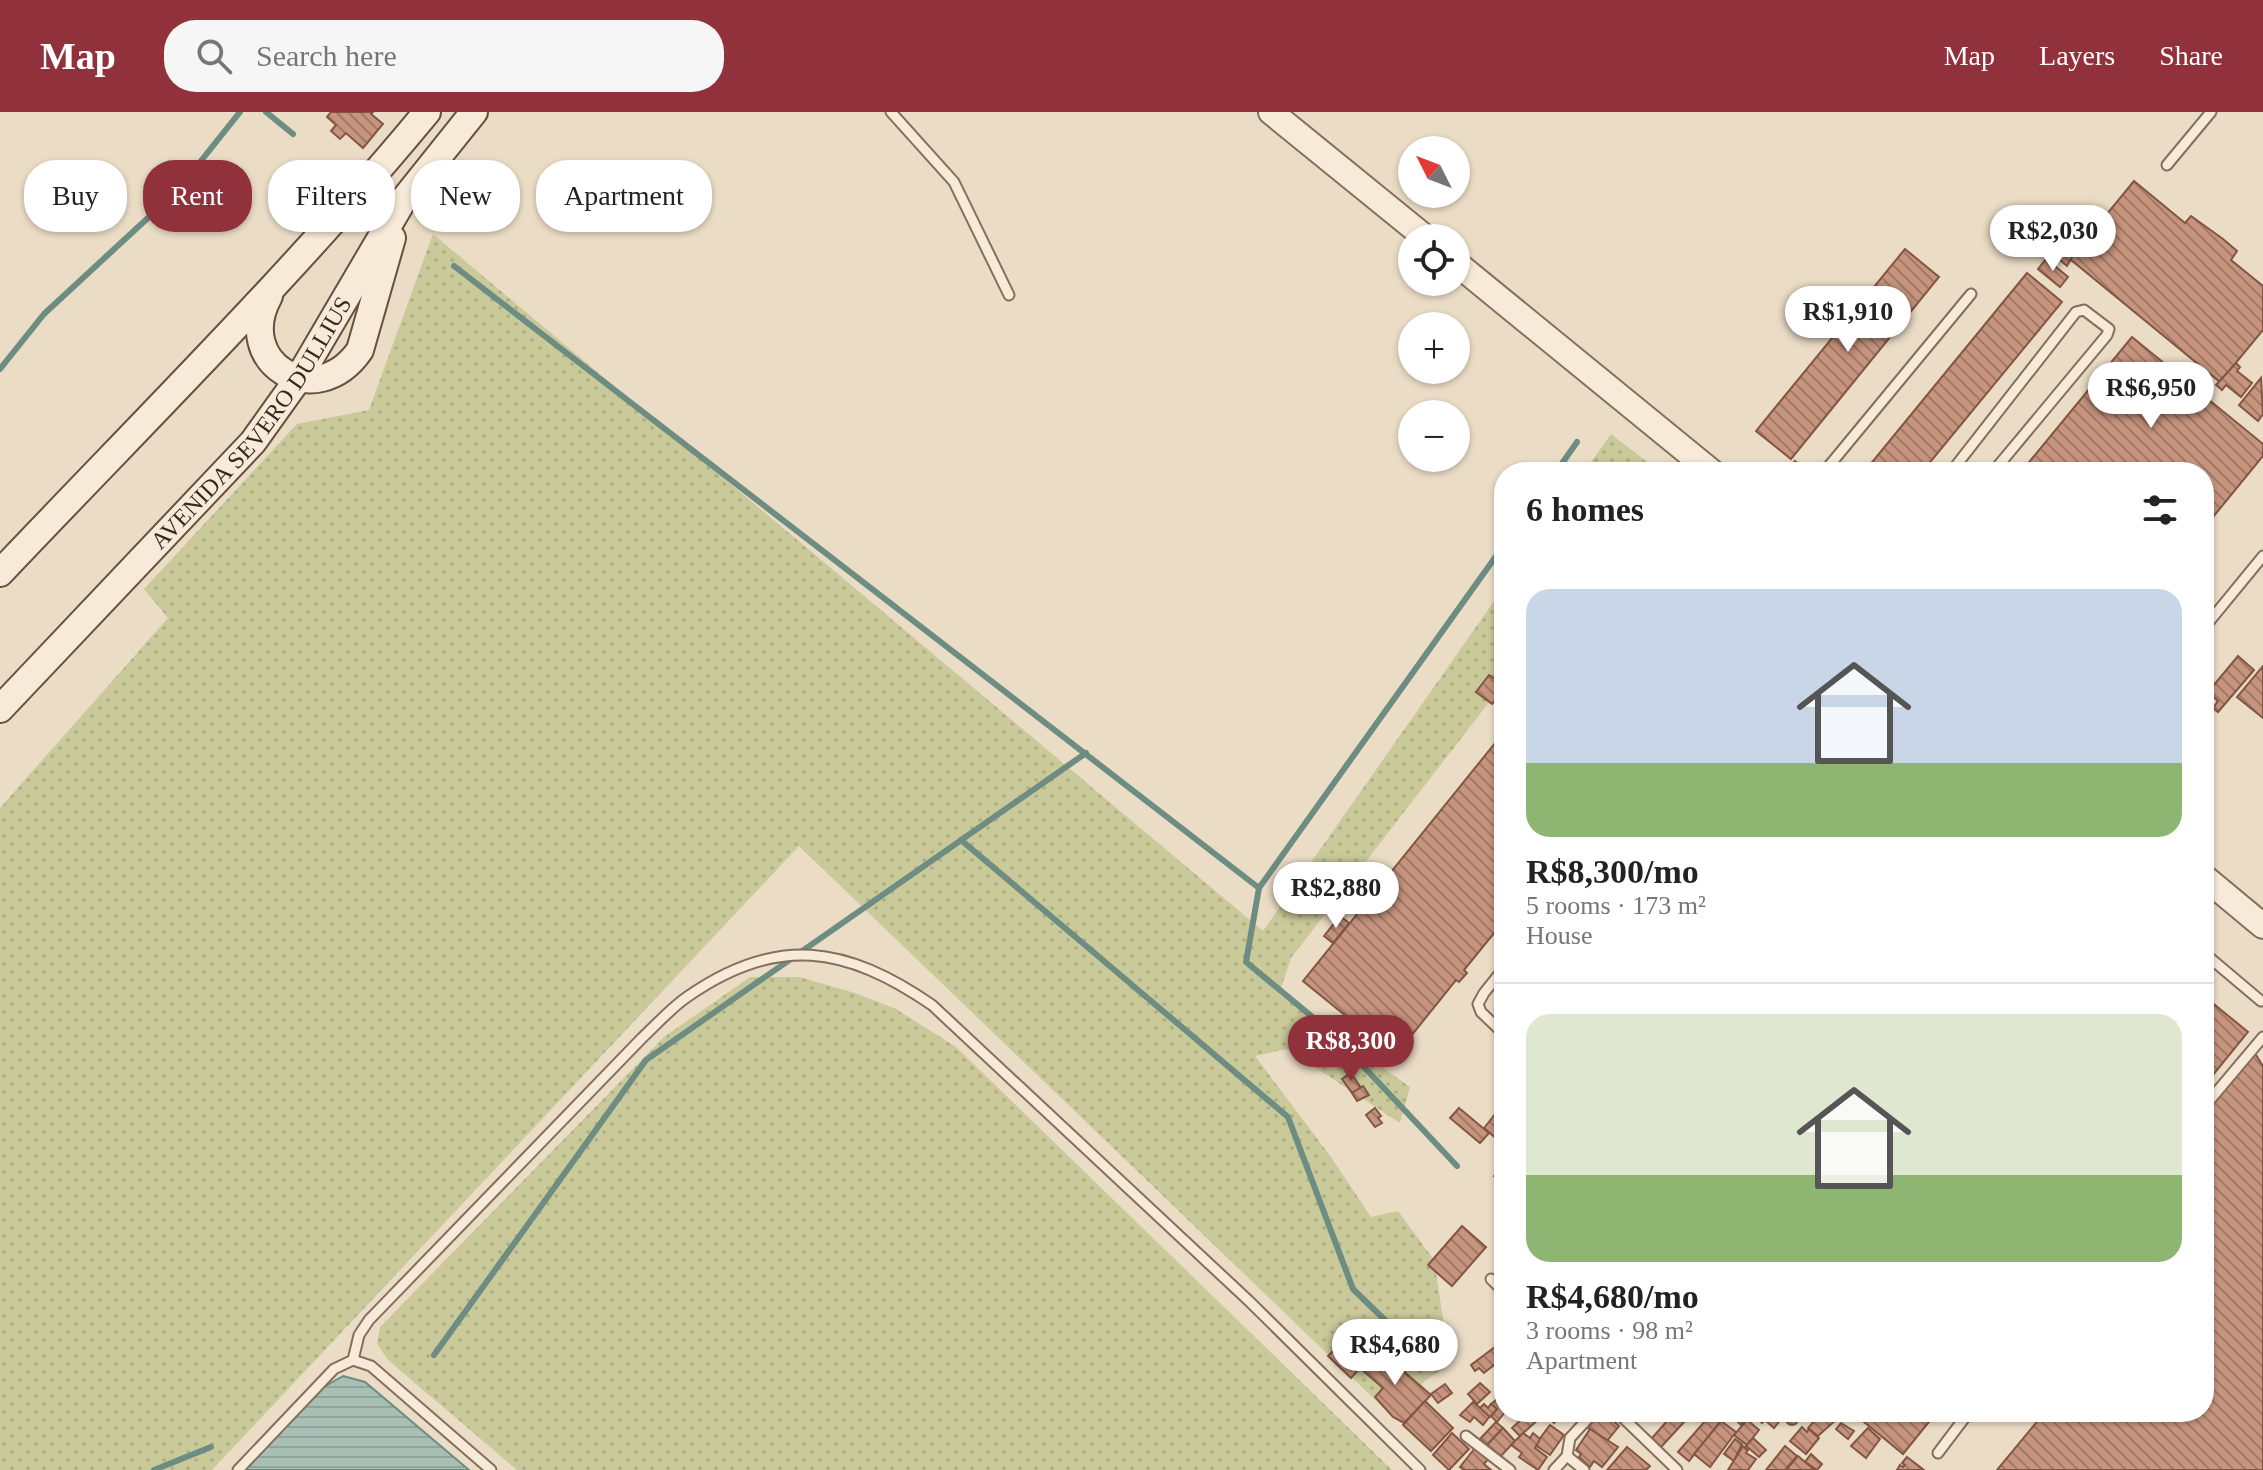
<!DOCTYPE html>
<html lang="en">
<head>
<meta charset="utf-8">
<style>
  body { margin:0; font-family:Georgia,serif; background:#f6f6f6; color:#222; height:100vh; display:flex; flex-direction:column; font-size:30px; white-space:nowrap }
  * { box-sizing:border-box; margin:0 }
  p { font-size:26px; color:#767676 }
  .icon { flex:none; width:44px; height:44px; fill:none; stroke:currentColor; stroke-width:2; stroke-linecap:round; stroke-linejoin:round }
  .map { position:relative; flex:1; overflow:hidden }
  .sheet { position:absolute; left:1494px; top:350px; width:720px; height:960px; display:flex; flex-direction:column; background:#fff; border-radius:32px; box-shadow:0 2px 6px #0004 }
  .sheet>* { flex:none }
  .top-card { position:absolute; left:24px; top:48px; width:760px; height:72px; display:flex; gap:16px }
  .needle { width:52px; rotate:312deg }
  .controls { position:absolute; left:1398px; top:24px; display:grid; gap:16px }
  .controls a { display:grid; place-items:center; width:72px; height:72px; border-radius:50%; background:#fff; box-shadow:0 2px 6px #0004; font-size:40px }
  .price { position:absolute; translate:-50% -68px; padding:0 18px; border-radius:28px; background:#fff; color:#222; font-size:26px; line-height:52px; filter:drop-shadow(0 2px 4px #0008) }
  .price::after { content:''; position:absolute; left:50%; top:48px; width:24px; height:18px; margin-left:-12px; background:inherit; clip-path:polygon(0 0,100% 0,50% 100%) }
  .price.selected { background:#90313c; color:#fff }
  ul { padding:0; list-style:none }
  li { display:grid; align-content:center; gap:16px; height:424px; padding:0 32px }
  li+li { border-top:2px solid #e0e0e0 }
  li span { display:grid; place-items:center; height:248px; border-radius:24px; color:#555 }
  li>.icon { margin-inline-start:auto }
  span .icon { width:144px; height:144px; fill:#fffc; stroke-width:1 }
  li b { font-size:34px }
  h2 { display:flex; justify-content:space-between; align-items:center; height:96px; padding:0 32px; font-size:34px }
  .chip { padding:0 28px; border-radius:32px; background:#fff; box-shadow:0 2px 6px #0004; font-size:28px; line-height:72px }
  .chip.selected { background:#90313c; color:#fff }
  header { display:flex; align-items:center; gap:48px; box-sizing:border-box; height:112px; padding:0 40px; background:#90313c; color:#fff }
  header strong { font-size:38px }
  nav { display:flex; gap:44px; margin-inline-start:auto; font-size:28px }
  .search { width:560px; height:72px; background:#f6f6f6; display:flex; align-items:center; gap:20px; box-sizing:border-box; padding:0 28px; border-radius:32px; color:#767676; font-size:30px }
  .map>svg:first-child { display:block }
</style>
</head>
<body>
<header>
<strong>Map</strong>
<div class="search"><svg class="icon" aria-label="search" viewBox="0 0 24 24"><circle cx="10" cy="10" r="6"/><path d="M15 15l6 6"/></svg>Search here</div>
<nav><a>Map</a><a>Layers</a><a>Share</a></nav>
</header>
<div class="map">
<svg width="2263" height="1358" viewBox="0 0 2263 1358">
  <defs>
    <pattern id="grass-dots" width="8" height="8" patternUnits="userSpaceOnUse" patternTransform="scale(2)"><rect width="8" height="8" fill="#c9c99a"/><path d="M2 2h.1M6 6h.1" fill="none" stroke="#adad84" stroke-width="1.8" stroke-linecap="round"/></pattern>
    <pattern id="water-rules" width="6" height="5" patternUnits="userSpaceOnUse" patternTransform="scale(2)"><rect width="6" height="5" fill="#a7bfb5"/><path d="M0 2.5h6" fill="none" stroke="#90a49b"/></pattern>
    <pattern id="building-back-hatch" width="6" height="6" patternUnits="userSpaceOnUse" patternTransform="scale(2)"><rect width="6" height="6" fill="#c7947e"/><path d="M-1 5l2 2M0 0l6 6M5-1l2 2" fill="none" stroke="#a27967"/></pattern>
  </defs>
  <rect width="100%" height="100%" fill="#ebdcc6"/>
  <g fill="url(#grass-dots)">
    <path d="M 433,122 L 1263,819 L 1504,475 L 1504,571 L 1291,846 L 1279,882 L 1410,975 L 1400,1011 L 1287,937 L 1255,944 L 1331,1045 L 1371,1105 L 1398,1099 L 1434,1148 L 1450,1252 L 1426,1268 L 1393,1305 L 799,734 L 212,1358 L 0,1358 L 0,696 L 168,506 L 144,477 L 297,312 L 369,298 Z"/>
    <path d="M 1611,322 L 1660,360 L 1584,360 Z"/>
    <path d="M 750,865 L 799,865 L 855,881 L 896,897 L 956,935 L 1392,1358 L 517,1358 L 388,1248 L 377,1232 L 380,1215 L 664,925 Z"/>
  </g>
  <path fill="url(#water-rules)" stroke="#6e8d82" stroke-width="2" d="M 343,1264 L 365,1270 L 469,1358 L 245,1358 L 322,1276 Z"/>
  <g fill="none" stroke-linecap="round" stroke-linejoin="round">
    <g stroke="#6e8d82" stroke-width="6">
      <path d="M 266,0 L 293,22"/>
      <path d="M 454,154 L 1259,776 L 1504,433"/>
      <path d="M 0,257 L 44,202 L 177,79 L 240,0"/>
      <path d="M 1556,360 L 1577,330"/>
      <path d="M 961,728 L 1288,1005 L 1353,1177 L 1424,1246"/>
      <path d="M 1259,776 L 1246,850 L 1333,922 L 1457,1054"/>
      <path d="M 434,1243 L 646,948 L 1086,641"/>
      <path d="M 154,1358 L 211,1335"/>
    </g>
  </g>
  <g fill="url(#building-back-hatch)" stroke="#835644" stroke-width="2">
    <path d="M 331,0 L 373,0 L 371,2 L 383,12 L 363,36 L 346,21 L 340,27 L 331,19 L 336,13 L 327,5 Z"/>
    <path d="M 2134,69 L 2185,111 L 2191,104 L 2223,127 L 2237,139 L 2231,148 L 2263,174 L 2263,218 L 2220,270 L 2070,147 Z"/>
    <path d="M 2061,136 L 2072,145 L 2067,154 L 2054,143 Z"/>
    <path d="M 1905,137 L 1939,165 L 1791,347 L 1756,319 Z"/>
    <path d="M 2046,147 L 2068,165 L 2060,175 L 2038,157 Z"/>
    <path d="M 2027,161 L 2062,190 L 1922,360 L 1864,360 Z"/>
    <path d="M 2132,225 L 2263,332 L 2263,344 L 2204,416 L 2204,360 L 2021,360 Z"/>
    <path d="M 2236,251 L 2240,255 L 2237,259 L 2252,271 L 2241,285 L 2226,273 L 2222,278 L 2216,273 Z"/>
    <path d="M 2261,266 L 2263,302 L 2258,309 L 2239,293 Z"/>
    <path d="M 1795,349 L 1806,358 L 1804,360 L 1793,360 L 1789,356 Z"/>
    <path d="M 2238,544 L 2254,558 L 2218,600 L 2213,596 L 2218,589 L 2208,580 Z"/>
    <path d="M 2263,554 L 2263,606 L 2237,585 Z"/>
    <path d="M 1489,563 L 1502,572 L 1504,570 L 1504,578 L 1492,592 L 1476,580 Z"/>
    <path d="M 1504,620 L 1504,809 L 1464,858 L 1467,861 L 1459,870 L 1456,868 L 1395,944 L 1303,869 Z"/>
    <path d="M 1340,804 L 1349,811 L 1333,831 L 1324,824 Z"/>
    <path d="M 2204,884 L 2248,920 L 2204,974 Z"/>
    <path d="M 2256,943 L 2263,954 L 2263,1358 L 1997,1358 L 2045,1300 L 2204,1300 L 2204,1110 L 2211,1101 L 2204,1095 L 2204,1002 L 2252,944 Z"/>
    <path d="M 1351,961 L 1361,976 L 1352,981 L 1342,967 Z"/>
    <path d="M 1363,974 L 1369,983 L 1357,989 L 1352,981 Z"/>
    <path d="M 1504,991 L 1504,1033 L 1484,1016 Z"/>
    <path d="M 1375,996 L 1381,1004 L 1378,1006 L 1382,1011 L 1375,1015 L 1366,1003 Z"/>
    <path d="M 1459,996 L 1489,1021 L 1480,1031 L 1450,1006 Z"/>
    <path d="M 1504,1052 L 1504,1072 L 1494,1064 Z"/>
    <path d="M 1462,1114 L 1486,1135 L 1452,1174 L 1428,1153 Z"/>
    <path d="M 1355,1216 L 1377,1237 L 1351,1266 L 1328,1244 Z"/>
    <path d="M 1503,1229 L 1504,1245 L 1484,1261 L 1479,1256 L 1475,1259 L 1471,1253 Z"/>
    <path d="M 1379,1238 L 1431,1283 L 1404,1311 L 1393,1305 L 1375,1285 L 1383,1276 L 1360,1256 Z"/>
    <path d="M 1480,1271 L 1490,1280 L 1477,1292 L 1468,1282 Z"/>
    <path d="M 1445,1272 L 1452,1281 L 1438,1291 L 1431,1282 Z"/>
    <path d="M 1496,1288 L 1504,1295 L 1505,1300 L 1497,1310 L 1491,1304 L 1497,1297 L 1491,1292 Z"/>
    <path d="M 1425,1289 L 1453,1316 L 1431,1339 L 1403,1313 Z"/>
    <path d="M 1473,1290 L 1490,1304 L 1483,1313 L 1474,1305 L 1470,1310 L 1460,1303 Z"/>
    <path d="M 1484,1292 L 1488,1296 L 1491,1292 L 1497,1297 L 1490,1305 L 1480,1296 Z"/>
    <path d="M 1529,1300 L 1539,1300 L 1542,1304 L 1520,1324 L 1512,1316 Z"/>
    <path d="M 1553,1300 L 1565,1300 L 1554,1311 L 1548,1305 Z"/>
    <path d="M 1599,1300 L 1605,1300 L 1619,1314 L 1607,1329 L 1588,1316 Z"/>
    <path d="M 1675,1300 L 1685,1309 L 1661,1335 L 1652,1326 Z"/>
    <path d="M 1713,1300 L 1727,1301 L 1689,1349 L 1678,1340 Z"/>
    <path d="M 1728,1300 L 1750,1300 L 1751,1301 L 1741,1313 Z"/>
    <path d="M 1753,1300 L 1771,1300 L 1772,1301 L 1762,1311 Z"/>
    <path d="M 1775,1300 L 1782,1306 L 1774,1316 L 1765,1308 Z"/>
    <path d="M 1822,1300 L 1832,1300 L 1838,1306 L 1818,1324 L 1808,1316 Z"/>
    <path d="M 1852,1300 L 1937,1300 L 1903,1342 Z"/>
    <circle cx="1792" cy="1307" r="6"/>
    <path d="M 1747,1308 L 1759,1318 L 1747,1333 L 1734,1323 Z"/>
    <path d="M 1721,1309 L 1736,1320 L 1710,1355 L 1694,1342 Z"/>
    <path d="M 1496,1310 L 1503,1316 L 1487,1333 L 1480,1327 Z"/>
    <path d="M 1841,1311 L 1854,1319 L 1848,1327 L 1836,1317 Z"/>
    <path d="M 1550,1313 L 1564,1323 L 1550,1343 L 1535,1333 Z"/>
    <path d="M 1802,1315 L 1807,1320 L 1809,1317 L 1819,1326 L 1806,1342 L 1790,1329 Z"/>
    <path d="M 1503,1316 L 1515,1329 L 1501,1344 L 1487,1333 Z"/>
    <path d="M 1868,1316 L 1880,1327 L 1866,1346 L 1851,1334 Z"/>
    <path d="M 1590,1317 L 1618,1335 L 1602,1355 L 1594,1349 L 1590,1355 L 1579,1345 L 1581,1342 L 1576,1338 Z"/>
    <path d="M 1452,1321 L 1469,1337 L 1449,1358 L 1433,1343 Z"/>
    <path d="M 1523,1321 L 1530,1326 L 1533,1321 L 1540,1327 L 1535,1336 L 1547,1345 L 1538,1358 L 1519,1345 L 1522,1341 L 1511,1333 Z"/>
    <path d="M 1753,1326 L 1766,1338 L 1759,1345 L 1746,1334 Z"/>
    <path d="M 1735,1327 L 1742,1332 L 1734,1349 L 1724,1342 Z"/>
    <path d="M 1743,1334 L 1748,1338 L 1746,1341 L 1756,1347 L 1748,1358 L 1728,1358 Z"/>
    <path d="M 1785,1334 L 1797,1344 L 1785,1358 L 1766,1358 Z"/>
    <path d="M 1627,1335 L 1650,1354 L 1646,1358 L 1607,1358 Z"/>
    <path d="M 1475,1336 L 1489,1346 L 1484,1352 L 1491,1358 L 1464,1358 L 1460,1355 Z"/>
    <path d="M 1811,1342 L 1822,1352 L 1817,1358 L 1805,1350 Z"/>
    <path d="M 1798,1344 L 1805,1350 L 1815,1358 L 1786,1358 Z"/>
    <path d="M 1907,1345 L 1924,1358 L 1897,1358 L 1900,1353 L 1903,1355 L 1905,1353 L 1902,1351 Z"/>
  </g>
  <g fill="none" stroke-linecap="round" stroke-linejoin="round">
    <g stroke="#856e5d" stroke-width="13">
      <g id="service">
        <path d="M 891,0 L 954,70 L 1009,183"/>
        <path d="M 2167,53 L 2211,0"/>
        <path d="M 1824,360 L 1971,182"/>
        <path d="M 1951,360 L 2076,200 L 2084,198 L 2109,217 L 2107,223 L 1993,360"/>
        <path d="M 2204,516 L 2263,444"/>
        <path d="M 2204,841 L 2261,889"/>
        <path d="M 1504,856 L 1484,881 L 1478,892 L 1481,900 L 1504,922"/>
        <path d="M 2204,995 L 2263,925"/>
        <path d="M 1491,1167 L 1504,1180"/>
        <path d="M 353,1248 L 359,1223 L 369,1208 L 642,926 C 656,913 671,896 687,885 C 777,822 846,834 932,893 L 1249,1189 L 1420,1358"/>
        <path d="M 1617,1300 L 1677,1358"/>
        <path d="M 1466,1324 L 1510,1358"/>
        <path d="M 1938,1341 L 1969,1300"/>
        <path d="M 1567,1344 L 1584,1358"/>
        <path d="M 238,1358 L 334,1257 L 353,1248 L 371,1254 L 491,1358"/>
        <path d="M 1554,1358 L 1567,1344 L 1570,1326 L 1594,1300"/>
      </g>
    </g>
    <g stroke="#856e5d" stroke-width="28">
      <g id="tertiary">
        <path d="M 1271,0 L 1426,126"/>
        <path d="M 1456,151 L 1712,360"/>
        <path d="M 2204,765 L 2263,814"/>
      </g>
    </g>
    <g stroke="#674f40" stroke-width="30">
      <g id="secondary">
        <path d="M 269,184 C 232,251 316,302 360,238 L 392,126"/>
        <path d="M 0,461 C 144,309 294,161 427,0"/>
        <path id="s1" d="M 0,597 L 253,330 L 298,267 L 402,90 L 474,0"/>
      </g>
    </g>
    <use href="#service" stroke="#f7ead8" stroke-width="9"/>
    <use href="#tertiary" stroke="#f7ead8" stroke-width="24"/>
    <use href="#secondary" stroke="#f7ead8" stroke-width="26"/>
  </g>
  <g text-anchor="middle" stroke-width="6" stroke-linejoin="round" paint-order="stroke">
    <g font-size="24" fill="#362820" stroke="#f3e7d5">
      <text dy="8" stroke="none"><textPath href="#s1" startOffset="382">AVENIDA SEVERO DULLIUS</textPath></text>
    </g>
  </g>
</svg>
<div class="controls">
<a><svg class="needle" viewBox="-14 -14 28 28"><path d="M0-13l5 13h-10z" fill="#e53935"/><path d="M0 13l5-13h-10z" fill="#767676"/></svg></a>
<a><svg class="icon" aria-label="locate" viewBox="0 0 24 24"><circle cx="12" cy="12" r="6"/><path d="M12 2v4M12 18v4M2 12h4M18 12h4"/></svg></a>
<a>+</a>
<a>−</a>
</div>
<b class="price" style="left:2053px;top:161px">R$2,030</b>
<b class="price" style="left:1848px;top:242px">R$1,910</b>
<b class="price" style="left:2151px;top:318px">R$6,950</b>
<b class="price" style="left:1336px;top:818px">R$2,880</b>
<b class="price selected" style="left:1351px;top:971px">R$8,300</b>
<b class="price" style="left:1395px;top:1275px">R$4,680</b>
<div class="top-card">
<a class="chip">Buy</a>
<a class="chip selected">Rent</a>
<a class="chip">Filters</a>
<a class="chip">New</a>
<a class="chip">Apartment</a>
</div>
<section class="sheet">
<h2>6 homes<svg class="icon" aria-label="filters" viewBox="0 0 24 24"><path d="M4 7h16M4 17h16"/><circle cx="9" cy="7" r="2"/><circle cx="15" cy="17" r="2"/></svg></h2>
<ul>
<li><span style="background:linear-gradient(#c9d6e8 70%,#8fb573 0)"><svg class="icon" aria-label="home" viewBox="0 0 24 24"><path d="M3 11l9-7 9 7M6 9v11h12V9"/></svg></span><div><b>R$8,300/mo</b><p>5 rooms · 173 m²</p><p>House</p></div></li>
<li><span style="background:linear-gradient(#dfe7d0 65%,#8fb573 0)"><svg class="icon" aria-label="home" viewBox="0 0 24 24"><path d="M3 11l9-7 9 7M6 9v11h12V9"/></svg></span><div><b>R$4,680/mo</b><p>3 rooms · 98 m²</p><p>Apartment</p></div></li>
</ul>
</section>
</div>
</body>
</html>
